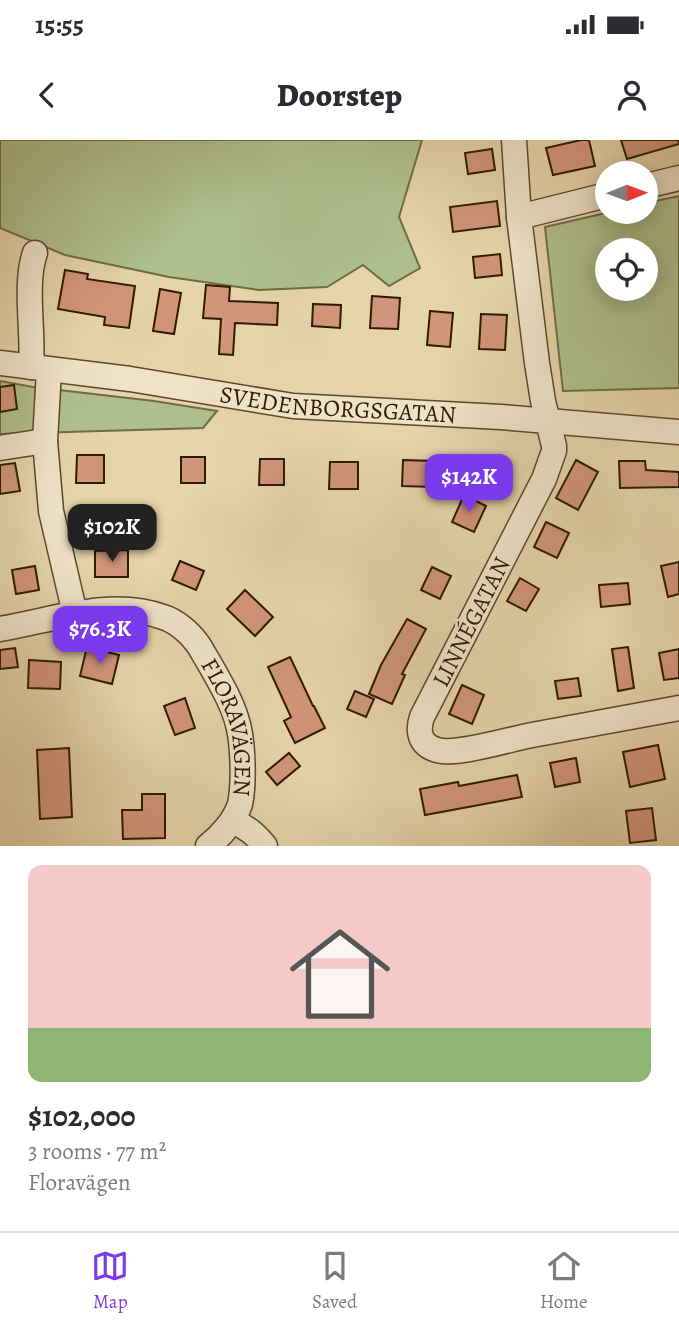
<!DOCTYPE html>
<html lang="en">
<head>
<meta charset="utf-8">
<style>
  body { margin:0; font-family:Alegreya,serif; background:#f7f7f7; color:#2b2b33; height:100vh; display:flex; flex-direction:column; font-size:26px; white-space:nowrap }
  * { box-sizing:border-box; margin:0 }
  p { font-size:23px; color:#7c7c81 }
  .icon { flex:none; width:38px; height:38px; fill:none; stroke:currentColor; stroke-width:2; stroke-linecap:round; stroke-linejoin:round }
  .map { position:relative; height:706px; overflow:hidden }
  .sheet { display:flex; flex-direction:column; background:#fff; flex:1 }
  .sheet>* { flex:none }
  .needle { width:46px; rotate:89deg }
  .buttons { position:absolute; left:595px; top:21px; display:grid; gap:14px }
  .buttons a { display:grid; place-items:center; width:63px; height:63px; border-radius:50%; background:#fff; box-shadow:0 4px 18px #0003; font-size:35px }
  .price { position:absolute; translate:-50% -60px; padding:0 16px; border-radius:14px; background:#7c3aed; color:#fff; font-size:23px; line-height:46px; filter:drop-shadow(0 2px 4px #0008) }
  .price::after { content:''; position:absolute; left:50%; top:42px; width:21px; height:16px; margin-left:-10px; background:inherit; clip-path:polygon(0 0,100% 0,50% 100%) }
  .price.active { background:#222; color:#fff }
  ul { padding:0; list-style:none }
  li { display:grid; align-content:center; gap:14px; height:371px; padding:0 28px }
  li+li { border-top:2px solid #e1e1e2 }
  li span { display:grid; place-items:center; height:217px; border-radius:14px; color:#555 }
  li>.icon { margin-inline-start:auto }
  span .icon { width:126px; height:126px; fill:#fffc; stroke-width:1 }
  li b { font-size:30px }
  .status { display:flex; justify-content:space-between; align-items:center; height:49px; padding:0 35px; background:#fff; direction:ltr }
  .status svg { height:19px; fill:currentColor }
  header { display:flex; justify-content:space-between; align-items:center; height:91px; padding:0 28px; background:#fff; font-size:32px; font-weight:800 }
  .dock { display:flex; justify-content:space-around; align-items:center; height:98px; border-top:2px solid #e1e1e2; background:#fff; font-size:19px; color:#7c7c81 }
  .dock a { display:grid; justify-items:center; gap:4px }
  .dock .active { color:#7c3aed }
  .map>svg:first-child { display:block }
</style>
</head>
<body>
<div class="status"><b>15:55</b><svg viewBox="0 0 49 12"><path d="M0 12V9h3v3zM5 12V6h3v6zM10 12V3h3v9zM15 12V0h3v12zM26 1h20v11H26zM47 4h2v5h-2z"/></svg></div>
<header><svg class="icon" aria-label="back" viewBox="0 0 24 24"><path d="M15 5l-7 7 7 7"/></svg>Doorstep<svg class="icon" aria-label="person" viewBox="0 0 24 24"><circle cx="12" cy="8" r="4"/><path d="M4 21q1-7 8-7t8 7"/></svg></header>
<div class="map">
<svg width="679" height="706" viewBox="0 0 679 706">
  <rect width="100%" height="100%" fill="#e5d3aa"/>
  <filter id="stains"><feTurbulence type="fractalNoise" baseFrequency=".00286" numOctaves="4"/><feColorMatrix values="0 0 0 0 .2 0 0 0 0 .09 0 0 0 0 .02 0 0 0 .5 -.17"/></filter>
  <radialGradient id="worn" r=".72"><stop offset=".6" stop-color="#630" stop-opacity="0"/><stop offset="1" stop-color="#630" stop-opacity=".3"/></radialGradient>
  <g fill="#aebe8d" stroke="#6e6c46" stroke-width="2" fill-rule="evenodd">
    <path d="M 0,0 L 422,0 L 399,77 L 420,128 L 389,146 L 363,125 L 327,147 L 259,150 L 169,137 L 65,115 L 0,88 Z"/>
    <path d="M 679,56 L 679,248 L 563,251 L 545,87 L 610,72 L 646,72 L 646,63 ZM 607,110 L 646,110 L 646,149 L 607,149 Z"/>
    <path d="M 0,241 L 33,247 L 154,261 L 217,271 L 203,288 L 0,294 Z"/>
  </g>
  <g fill="#d0957b" stroke="#2f1b00" stroke-width="2">
    <path d="M 581,0 L 589,0 L 595,26 L 553,35 L 546,8 Z"/>
    <path d="M 621,0 L 678,0 L 679,4 L 627,19 Z"/>
    <path d="M 492,9 L 495,30 L 468,34 L 465,13 Z"/>
    <path d="M 497,61 L 500,86 L 453,92 L 450,67 Z"/>
    <path d="M 500,114 L 502,135 L 475,138 L 473,117 Z"/>
    <path d="M 65,130 L 88,134 L 87,139 L 135,146 L 129,188 L 104,185 L 105,177 L 58,169 Z"/>
    <path d="M 206,145 L 230,147 L 229,161 L 278,163 L 277,185 L 235,183 L 233,215 L 219,214 L 221,179 L 203,178 Z"/>
    <path d="M 160,149 L 181,153 L 174,194 L 153,191 Z"/>
    <path d="M 372,156 L 400,158 L 398,189 L 370,188 Z"/>
    <path d="M 313,164 L 341,165 L 340,188 L 312,186 Z"/>
    <path d="M 430,171 L 453,173 L 450,207 L 427,205 Z"/>
    <path d="M 481,174 L 507,175 L 505,210 L 479,209 Z"/>
    <path d="M 14,245 L 17,269 L 0,272 L 0,247 Z"/>
    <path d="M 77,315 L 104,315 L 104,343 L 76,343 Z"/>
    <rect x="181" y="317" width="24" height="26"/>
    <path d="M 260,319 L 284,319 L 284,345 L 259,345 Z"/>
    <path d="M 403,320 L 435,321 L 434,347 L 402,346 Z"/>
    <path d="M 576,320 L 598,332 L 578,370 L 556,358 Z"/>
    <path d="M 619,321 L 645,321 L 646,330 L 679,332 L 679,347 L 620,348 Z"/>
    <path d="M 330,322 L 358,322 L 358,349 L 329,349 Z"/>
    <path d="M 15,323 L 20,351 L 0,354 L 0,325 Z"/>
    <path d="M 464,355 L 486,366 L 474,392 L 452,382 Z"/>
    <path d="M 546,382 L 569,393 L 557,418 L 534,407 Z"/>
    <path d="M 128,410 L 128,437 L 95,437 L 95,411 Z"/>
    <path d="M 180,421 L 204,431 L 196,450 L 172,440 Z"/>
    <path d="M 679,422 L 679,454 L 668,457 L 661,426 Z"/>
    <path d="M 35,426 L 39,450 L 16,454 L 12,430 Z"/>
    <path d="M 432,427 L 451,436 L 440,459 L 421,450 Z"/>
    <path d="M 520,438 L 539,449 L 526,471 L 507,461 Z"/>
    <path d="M 628,443 L 630,464 L 601,467 L 599,445 Z"/>
    <path d="M 245,450 L 273,477 L 255,496 L 227,469 Z"/>
    <path d="M 407,479 L 426,489 L 402,534 L 405,535 L 392,564 L 369,554 L 381,525 Z"/>
    <path d="M 87,507 L 119,515 L 112,544 L 80,536 Z"/>
    <path d="M 628,507 L 634,548 L 618,551 L 612,509 Z"/>
    <path d="M 15,508 L 18,527 L 0,529 L 0,510 Z"/>
    <path d="M 679,509 L 679,538 L 664,540 L 659,513 Z"/>
    <path d="M 290,517 L 313,566 L 314,566 L 325,588 L 295,603 L 284,581 L 291,577 L 268,527 Z"/>
    <path d="M 29,520 L 61,522 L 60,549 L 28,548 Z"/>
    <path d="M 578,538 L 581,556 L 558,559 L 555,541 Z"/>
    <path d="M 462,545 L 484,555 L 472,584 L 449,574 Z"/>
    <path d="M 355,551 L 374,559 L 366,577 L 347,569 Z"/>
    <path d="M 185,558 L 195,588 L 175,595 L 164,566 Z"/>
    <path d="M 658,605 L 665,639 L 630,647 L 623,612 Z"/>
    <path d="M 69,608 L 72,677 L 40,679 L 37,610 Z"/>
    <path d="M 289,613 L 300,626 L 277,645 L 266,632 Z"/>
    <path d="M 576,618 L 580,642 L 555,647 L 550,623 Z"/>
    <path d="M 517,635 L 522,657 L 425,675 L 420,649 L 458,642 L 459,646 Z"/>
    <path d="M 142,654 L 165,654 L 165,698 L 123,699 L 122,670 L 142,670 Z"/>
    <path d="M 652,668 L 656,700 L 630,703 L 626,671 Z"/>
  </g>
  <g fill="none" stroke-linecap="round" stroke-linejoin="round">
    <g stroke="#5c492a" stroke-width="27">
      <g id="minor">
        <path d="M 514,0 L 519,77 L 537,223 L 543,261 L 554,306 L 554,311 L 544,339 L 422,577 C 417,592 420,605 437,610 C 456,616 510,599 532,595 C 581,586 630,577 679,568"/>
        <path d="M 646,46 L 679,38"/>
        <path d="M 519,77 L 607,55"/>
        <path id="s1" d="M 0,223 L 130,239 L 293,266 L 501,277 L 679,292"/>
        <path d="M 31,227 C 34,194 24,143 35,113"/>
        <path d="M 49,230 L 45,301 L 51,371 L 75,474"/>
        <path d="M 0,308 L 45,301"/>
        <path id="s2" d="M 0,489 C 53,480 111,458 163,477 C 176,481 189,492 197,503 C 201,508 204,515 208,521 C 221,544 236,568 240,594 C 243,613 244,645 240,664 C 235,680 221,696 208,706"/>
        <path d="M 232,681 C 247,687 255,694 265,706"/>
      </g>
    </g>
    <use href="#minor" stroke="#eee2c8" stroke-width="24"/>
  </g>
  <g text-anchor="middle" stroke-width="5" stroke-linejoin="round" paint-order="stroke">
    <g font-size="24" fill="#2f1b00" stroke="#eee2c8">
      <text dy="8" stroke="none"><textPath href="#s1" startOffset="341">SVEDENBORGSGATAN</textPath></text>
      <text transform="translate(471 482) rotate(-63)" y="8">LINNÉGATAN</text>
      <text dy="8" stroke="none"><textPath href="#s2" startOffset="301">FLORAVÄGEN</textPath></text>
    </g>
  </g>
  <rect width="100%" height="100%" filter="url(#stains)"/>
  <rect width="100%" height="100%" fill="url(#worn)"/>
</svg>
<div class="buttons">
<a><svg class="needle" viewBox="-14 -14 28 28"><path d="M0-13l5 13h-10z" fill="#e53935"/><path d="M0 13l5-13h-10z" fill="#7c7c81"/></svg></a>
<a><svg class="icon" aria-label="locate" viewBox="0 0 24 24"><circle cx="12" cy="12" r="6"/><path d="M12 2v4M12 18v4M2 12h4M18 12h4"/></svg></a>
</div>
<b class="price" style="left:469px;top:374px">$142K</b>
<b class="price active" style="left:112px;top:424px">$102K</b>
<b class="price" style="left:100px;top:526px">$76.3K</b>
</div>
<section class="sheet">
<ul>
<li><span style="background:linear-gradient(#f6c9c9 75%,#8fb573 0)"><svg class="icon" aria-label="home" viewBox="0 0 24 24"><path d="M3 11l9-7 9 7M6 9v11h12V9"/></svg></span><div><b>$102,000</b><p>3 rooms · 77 m²</p><p>Floravägen</p></div></li>
</ul>
</section>
<nav class="dock">
<a class="active"><svg class="icon" aria-label="map" viewBox="0 0 24 24"><path d="M3 6l6-2 6 2 6-2v14l-6 2-6-2-6 2zM9 4v14M15 6v14"/></svg>Map</a>
<a><svg class="icon" aria-label="saved" viewBox="0 0 24 24"><path d="M7 4h10v16l-5-4-5 4z"/></svg>Saved</a>
<a><svg class="icon" aria-label="home" viewBox="0 0 24 24"><path d="M3 11l9-7 9 7M6 9v11h12V9"/></svg>Home</a>
</nav>
</body>
</html>
